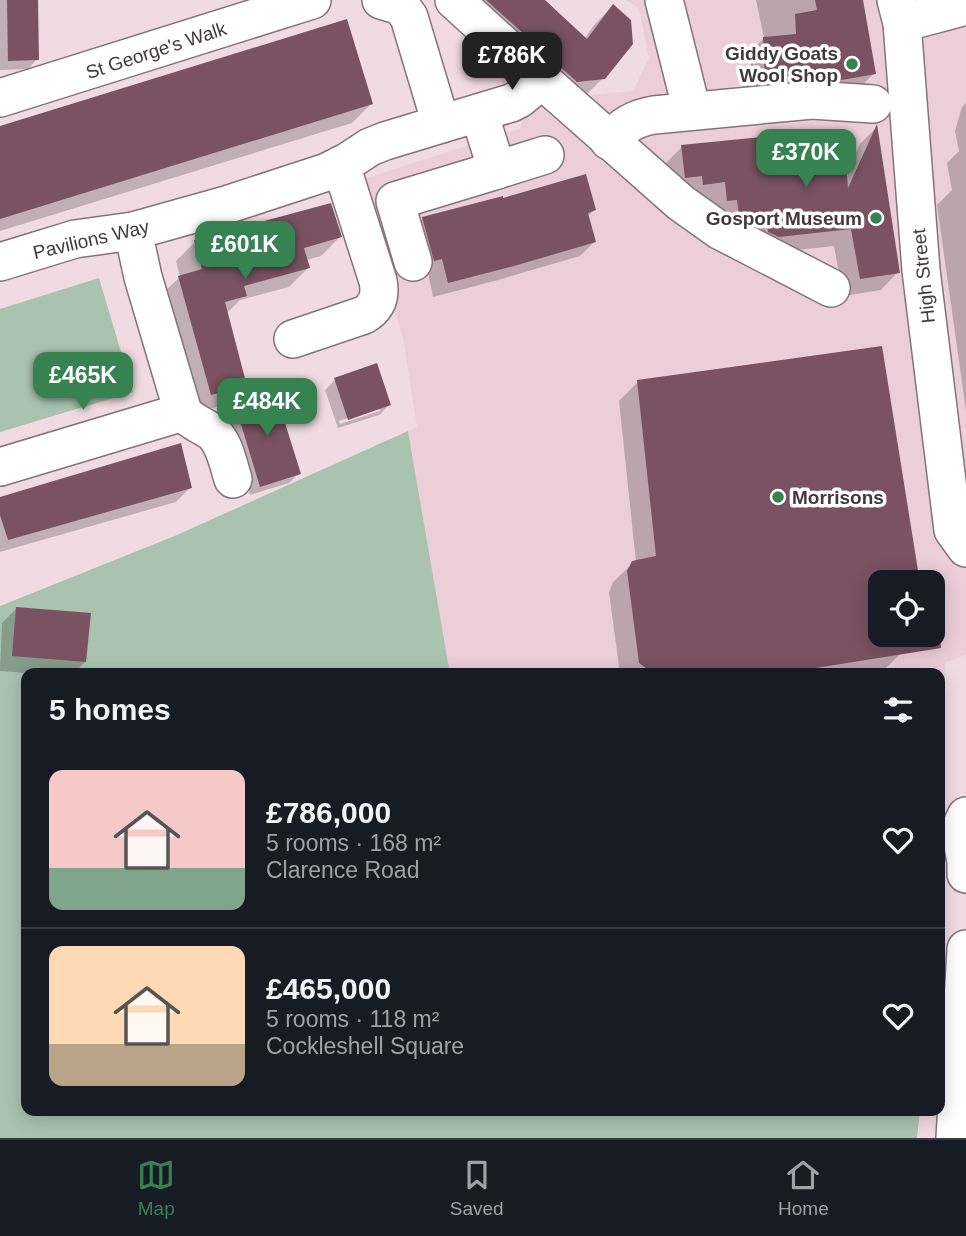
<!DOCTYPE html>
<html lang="en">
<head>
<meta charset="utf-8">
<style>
  body { margin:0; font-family:Arial,sans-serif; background:#242831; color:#f1f3f6; height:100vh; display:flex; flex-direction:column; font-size:26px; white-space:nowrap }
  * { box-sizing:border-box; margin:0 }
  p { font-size:23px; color:#9ea1a6 }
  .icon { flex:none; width:38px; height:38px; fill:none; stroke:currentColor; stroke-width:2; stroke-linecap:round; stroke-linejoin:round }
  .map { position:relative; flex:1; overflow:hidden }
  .drawer { position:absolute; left:21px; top:668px; width:924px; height:448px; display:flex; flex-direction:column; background:#171b24; border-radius:14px; box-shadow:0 4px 18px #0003 }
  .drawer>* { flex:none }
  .controls { position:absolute; left:868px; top:570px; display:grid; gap:14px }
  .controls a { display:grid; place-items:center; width:77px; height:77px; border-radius:14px; background:#171b24; box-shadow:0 4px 18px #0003; font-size:35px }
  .price { position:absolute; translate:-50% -60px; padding:0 16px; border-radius:14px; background:#368251; color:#fff; font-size:23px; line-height:46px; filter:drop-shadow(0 2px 4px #0008) }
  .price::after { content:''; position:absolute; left:50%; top:42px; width:21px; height:16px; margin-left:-10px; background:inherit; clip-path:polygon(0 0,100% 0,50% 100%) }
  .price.selected { background:#222; color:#fff }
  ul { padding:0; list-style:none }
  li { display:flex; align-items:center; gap:21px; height:175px; padding:0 28px }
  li+li { border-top:2px solid #363941 }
  li span { display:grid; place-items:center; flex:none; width:196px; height:140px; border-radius:14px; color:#555 }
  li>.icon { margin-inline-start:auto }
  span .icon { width:84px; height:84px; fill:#fffc; stroke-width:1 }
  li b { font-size:30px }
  h2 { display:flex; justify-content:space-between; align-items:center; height:84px; padding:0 28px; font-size:30px }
  .tab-bar { display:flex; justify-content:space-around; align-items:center; height:98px; border-top:2px solid #363941; background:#171b24; font-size:19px; color:#9ea1a6 }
  .tab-bar a { display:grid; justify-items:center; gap:4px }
  .tab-bar .selected { color:#368251 }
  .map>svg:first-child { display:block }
</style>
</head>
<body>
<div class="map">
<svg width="966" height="1138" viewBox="0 0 966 1138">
  <rect width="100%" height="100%" fill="#f1dbe2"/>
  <path fill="#ecced8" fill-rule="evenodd" d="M 626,0 L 966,0 L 966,655 L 946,662 L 940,732 L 940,674 L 450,674 L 408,431 L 417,427 L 403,338 L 363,203 L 364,179 L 522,128 L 519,115 L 565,83 L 583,96 L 633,91 L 649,58 L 639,8 ZM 880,583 L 933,583 L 933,635 L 880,635 Z"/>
  <g fill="#aac3b0">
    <path d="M 99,278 L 133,392 L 0,432 L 0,309 Z"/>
    <path d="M 408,431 L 450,674 L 26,674 L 26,1111 L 920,1111 L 917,1138 L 0,1138 L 0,606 L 177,535 Z"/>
  </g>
  <g fill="#0003" fill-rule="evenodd">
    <path d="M 0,0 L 36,0 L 37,59 L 28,69 L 0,70 Z"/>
    <path d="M 445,0 L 542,0 L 584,39 L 594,25 L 613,6 L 603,78 L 584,97 Z"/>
    <path d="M 756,0 L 862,0 L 874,73 L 861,87 L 752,96 L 750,52 L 764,38 Z"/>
    <path d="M 966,103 L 966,411 L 937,205 L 952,190 L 947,163 L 959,151 L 955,131 L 962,107 Z"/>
    <path d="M 371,104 L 352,123 L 0,231 L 0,128 Z"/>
    <path d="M 876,128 L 898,272 L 881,290 L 843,296 L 834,246 L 761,254 L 710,218 L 708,199 L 686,202 L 665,164 L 682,147 L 845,176 L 860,144 Z"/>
    <path d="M 594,210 L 587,217 L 594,242 L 580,256 L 498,280 L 433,297 L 428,273 L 419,275 L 409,233 L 423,218 Z"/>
    <path d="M 340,237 L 321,256 L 306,260 L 308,268 L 289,287 L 240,300 L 226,314 L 245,385 L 226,404 L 192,414 L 160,296 L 180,277 L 176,261 L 195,242 Z"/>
    <path d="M 335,380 L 389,405 L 379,415 L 338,428 L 325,390 ZM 380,407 L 380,411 L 340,424 L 339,421 Z"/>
    <path d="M 638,382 L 880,583 L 880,635 L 902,652 L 882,672 L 873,674 L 620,674 L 609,592 L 613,582 L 633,563 L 636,562 L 619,401 Z"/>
    <path d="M 234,402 L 299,473 L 289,483 L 250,495 L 225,412 Z"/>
    <path d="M 190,488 L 176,502 L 0,552 L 0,499 Z"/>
    <path d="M 16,609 L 85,662 L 73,674 L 39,674 L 0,671 L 2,623 Z"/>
  </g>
  <g fill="#7a5261">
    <path d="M 7,0 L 38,0 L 39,60 L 8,61 Z"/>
    <path d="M 486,0 L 545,0 L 587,39 L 613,4 L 631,20 L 633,44 L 605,79 L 577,82 Z"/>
    <path d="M 815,0 L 863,0 L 876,74 L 836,81 L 810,79 L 765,83 L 763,37 L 796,34 L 795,14 L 817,10 Z"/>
    <path d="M 347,19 L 373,104 L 0,219 L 0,126 Z"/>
    <path d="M 877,124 L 900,273 L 860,279 L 851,229 L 779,237 L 768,232 L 766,214 L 739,217 L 737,200 L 727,201 L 725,182 L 703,185 L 702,176 L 685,178 L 681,145 L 843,129 L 848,188 Z"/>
    <path d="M 586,174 L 596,210 L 588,213 L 596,242 L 514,266 L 448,283 L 442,259 L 434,261 L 422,217 L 503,196 L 503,198 Z"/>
    <path d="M 331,203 L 342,237 L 304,248 L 310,268 L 244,286 L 247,296 L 225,302 L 247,386 L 211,395 L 178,276 L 202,269 L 194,240 Z"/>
    <path d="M 882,346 L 920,583 L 880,583 L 880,635 L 940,635 L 941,648 L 778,674 L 654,674 L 639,663 L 627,571 L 632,561 L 656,556 L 637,380 Z"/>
    <path d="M 377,363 L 391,405 L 348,420 L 334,378 Z"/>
    <path d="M 274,388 L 301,474 L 260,487 L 234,401 Z"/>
    <path d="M 181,443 L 192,488 L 8,540 L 0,515 L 0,497 Z"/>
    <path d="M 16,607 L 91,613 L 86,662 L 12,656 Z"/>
  </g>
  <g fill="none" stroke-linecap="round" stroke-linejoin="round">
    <g stroke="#867379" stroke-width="40">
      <g id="minor">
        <path d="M 381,0 L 401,6 L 409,17 L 441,124"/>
        <path d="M 454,0 L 542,80 L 681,203 L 719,230 L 831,288"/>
        <path d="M 664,0 L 692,111"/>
        <path d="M 896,0 L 902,23 L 921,270 L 953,530 L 966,548"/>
        <path d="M 902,23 L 966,6"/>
        <path d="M 0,98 L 312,0"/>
        <path d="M 609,141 C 622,126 635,118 654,115 L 812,100 L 873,104"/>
        <path d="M 497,170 L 545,155"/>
        <path d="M 133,231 L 143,277 L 183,412 C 191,422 202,425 212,432 C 225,443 228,464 233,479"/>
        <path d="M 0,262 L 75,239 L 133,231 L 226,205 L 327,172 L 347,162 L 370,147 L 385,141 L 511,103 L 519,99 L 542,80"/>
        <path d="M 413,262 L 395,201 L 497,170 L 479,113"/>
        <path d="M 293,339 L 364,315 C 377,307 381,296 378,281 L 341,165"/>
        <path d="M 0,467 L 183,412"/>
        <path d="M 966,816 L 960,829 L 966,862 L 966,874"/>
        <path d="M 955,1138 L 966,949"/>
      </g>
    </g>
    <use href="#minor" stroke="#fff" stroke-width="37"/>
  </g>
  <g fill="#368251" stroke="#fff" stroke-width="2.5">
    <circle cx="852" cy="64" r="7"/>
    <circle cx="876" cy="218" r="7"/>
    <circle cx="778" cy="497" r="7"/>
  </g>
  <g text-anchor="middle" stroke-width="7" stroke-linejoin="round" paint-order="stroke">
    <g font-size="19" fill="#42393c" stroke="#fff">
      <text transform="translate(156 50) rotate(-18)" y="7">St George's Walk</text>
      <text transform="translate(91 239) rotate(-13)" y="7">Pavilions Way</text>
      <text transform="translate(923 276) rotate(-96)" y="7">High Street</text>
    </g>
    <g font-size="19" font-weight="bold" fill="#42393c" stroke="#fff" text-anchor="end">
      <text x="838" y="60">Giddy Goats<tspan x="838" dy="22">Wool Shop</tspan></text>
      <text x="862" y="225">Gosport Museum</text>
      <text x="792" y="504" text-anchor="start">Morrisons</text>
    </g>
  </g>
</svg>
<div class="controls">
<a><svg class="icon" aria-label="locate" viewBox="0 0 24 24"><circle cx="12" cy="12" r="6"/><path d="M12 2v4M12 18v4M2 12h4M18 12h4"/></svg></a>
</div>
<b class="price selected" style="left:512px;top:92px">£786K</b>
<b class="price" style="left:806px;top:189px">£370K</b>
<b class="price" style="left:245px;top:281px">£601K</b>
<b class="price" style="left:83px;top:412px">£465K</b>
<b class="price" style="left:267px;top:438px">£484K</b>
<section class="drawer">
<h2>5 homes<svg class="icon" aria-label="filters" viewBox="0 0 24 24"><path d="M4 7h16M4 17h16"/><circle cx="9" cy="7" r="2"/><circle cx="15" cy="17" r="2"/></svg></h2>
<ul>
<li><span style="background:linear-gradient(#f6c9c9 70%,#7fa58c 0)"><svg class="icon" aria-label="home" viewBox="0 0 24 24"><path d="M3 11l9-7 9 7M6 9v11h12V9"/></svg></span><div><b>£786,000</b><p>5 rooms · 168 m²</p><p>Clarence Road</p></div><svg class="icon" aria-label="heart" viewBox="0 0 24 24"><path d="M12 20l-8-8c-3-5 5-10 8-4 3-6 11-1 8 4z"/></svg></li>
<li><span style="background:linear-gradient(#ffd9b3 70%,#b9a48a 0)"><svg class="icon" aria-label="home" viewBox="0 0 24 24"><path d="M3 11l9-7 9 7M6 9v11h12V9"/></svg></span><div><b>£465,000</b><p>5 rooms · 118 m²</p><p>Cockleshell Square</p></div><svg class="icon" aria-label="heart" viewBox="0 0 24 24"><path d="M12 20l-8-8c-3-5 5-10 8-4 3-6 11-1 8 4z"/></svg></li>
</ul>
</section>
</div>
<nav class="tab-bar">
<a class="selected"><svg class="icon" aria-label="map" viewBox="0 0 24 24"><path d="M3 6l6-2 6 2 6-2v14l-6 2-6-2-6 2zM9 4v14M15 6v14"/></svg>Map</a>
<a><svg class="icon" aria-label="saved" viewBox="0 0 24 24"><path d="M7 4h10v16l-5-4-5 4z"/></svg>Saved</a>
<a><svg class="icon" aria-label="home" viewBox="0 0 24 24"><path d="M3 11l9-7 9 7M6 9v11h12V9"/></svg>Home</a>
</nav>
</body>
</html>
